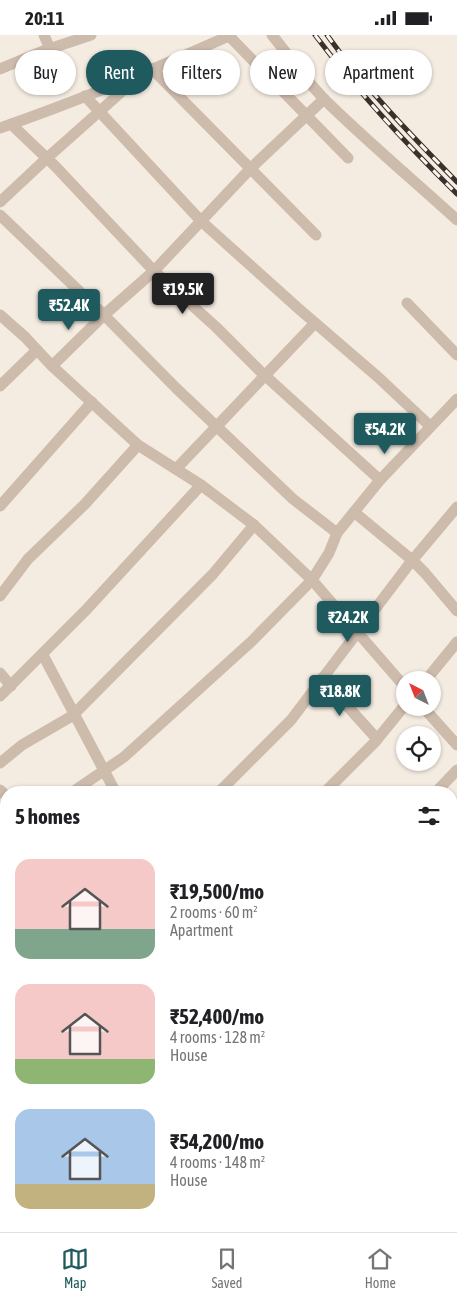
<!DOCTYPE html>
<html lang="en">
<head>
<meta charset="utf-8">
<style>
  body { margin:0; font-family:"Asap Condensed",sans-serif; background:#f2f2f2; color:#202124; height:100vh; display:flex; flex-direction:column; font-size:19px; white-space:nowrap }
  * { box-sizing:border-box; margin:0 }
  p { font-size:16px; color:#757577 }
  .icon { flex:none; width:28px; height:28px; fill:none; stroke:currentColor; stroke-width:2; stroke-linecap:round; stroke-linejoin:round }
  .map { position:relative; flex:1; overflow:hidden }
  .panel { position:absolute; left:0px; top:751px; width:458px; height:446px; display:flex; flex-direction:column; background:#fff; border-radius:20px 20px 0 0; box-shadow:0 1px 4px #0004 }
  .panel>* { flex:none }
  .guide { position:absolute; left:15px; top:15px; width:428px; height:45px; display:flex; gap:10px }
  .needle { width:32px; rotate:318deg }
  .fabs { position:absolute; left:396px; top:636px; display:grid; gap:10px }
  .fabs a { display:grid; place-items:center; width:45px; height:45px; border-radius:50%; background:#fff; box-shadow:0 1px 4px #0004; font-size:25px }
  .price { position:absolute; translate:-50% -42px; padding:0 11px; border-radius:5px; background:#1f5a5e; color:#fff; font-size:16px; line-height:32px; filter:drop-shadow(0 1px 2px #0008) }
  .price::after { content:''; position:absolute; left:50%; top:30px; width:15px; height:11px; margin-left:-8px; background:inherit; clip-path:polygon(0 0,100% 0,50% 100%) }
  .price.on { background:#222; color:#fff }
  ul { padding:0; list-style:none }
  li { display:flex; align-items:center; gap:15px; height:125px; padding:0 15px }
  li span { display:grid; place-items:center; flex:none; width:140px; height:100px; border-radius:15px; color:#555 }
  li>.icon { margin-inline-start:auto }
  span .icon { width:60px; height:60px; fill:#fffc; stroke-width:1 }
  li b { font-size:21px }
  h2 { display:flex; justify-content:space-between; align-items:center; height:60px; padding:0 15px; font-size:21px }
  .tag { padding:0 18px; border-radius:22px; background:#fff; box-shadow:0 1px 4px #0004; font-size:18px; line-height:45px }
  .tag.on { background:#1f5a5e; color:#fff }
  .status { display:flex; justify-content:space-between; align-items:center; height:35px; padding:0 25px; background:#fff; direction:ltr }
  .status svg { height:14px; fill:currentColor }
  .dock { display:flex; justify-content:space-around; align-items:center; height:70px; border-top:1px solid #e0e0e0; background:#fff; font-size:14px; color:#757577 }
  .dock a { display:grid; justify-items:center; gap:2px }
  .dock .on { color:#1f5a5e }
  .map>svg:first-child { display:block }
</style>
</head>
<body>
<div class="status"><b>20:11</b><svg viewBox="0 0 49 12"><path d="M0 12V9h3v3zM5 12V6h3v6zM10 12V3h3v9zM15 12V0h3v12zM26 1h20v11H26zM47 4h2v5h-2z"/></svg></div>
<div class="map">
<svg width="457" height="1197" viewBox="0 0 457 1197">
  <rect width="100%" height="100%" fill="#f4ebe1"/>
  <g fill="none" stroke-linecap="round" stroke-linejoin="round">
    <g stroke="#cdbbac" stroke-width="11">
      <path d="M 44,0 L 50,14"/>
      <path d="M 272,0 C 290,22 306,46 326,66 C 368,107 413,145 457,185"/>
      <path d="M 229,1 L 348,123"/>
      <path d="M 0,34 L 43,16 L 91,0"/>
      <path d="M 152,34 L 316,200"/>
      <path d="M 85,61 L 201,186 L 299,274 L 379,343 L 430,391"/>
      <path d="M 11,89 L 55,131 L 154,236 L 216,292 L 260,336 L 380,445"/>
      <path d="M 0,93 C 78,66 155,34 231,0"/>
      <path d="M 0,167 L 47,123 L 136,44"/>
      <path d="M 0,180 L 104,280 L 176,353 L 293,464 L 337,498"/>
      <path d="M 407,268 L 457,320"/>
      <path d="M 0,280 L 25,302 L 52,331 L 138,410 L 201,450 L 254,490 L 312,545 L 405,652"/>
      <path d="M 52,331 L 104,280 L 154,236 L 251,133 L 324,64"/>
      <path d="M 0,351 L 37,315"/>
      <path d="M 176,434 L 315,288"/>
      <path d="M 0,471 L 92,367"/>
      <path d="M 354,477 L 412,525 L 425,538 L 457,576"/>
      <path d="M 0,561 L 28,524 L 85,469 L 138,410"/>
      <path d="M 43,620 L 116,758"/>
      <path d="M 0,638 L 11,651"/>
      <path d="M 322,643 L 377,704"/>
      <path d="M 426,645 L 457,607"/>
      <path d="M 0,661 L 86,575 L 201,450"/>
      <path d="M 423,672 L 457,710"/>
      <path d="M 0,728 L 22,710 L 72,681 L 213,539 L 254,490"/>
      <path d="M 0,755 L 6,761"/>
      <path d="M 71,758 L 124,722 L 252,606 L 312,545 L 329,518 L 337,498 L 380,445 L 457,364"/>
      <path d="M 218,758 L 291,685 L 410,528 L 457,472"/>
      <path d="M 324,758 L 375,707 L 405,670"/>
      <path d="M 435,758 L 457,735"/>
      <path d="M 0,828 L 6,821"/>
      <path d="M 451,866 L 457,861"/>
      <path d="M 0,908 L 6,905"/>
      <path d="M 451,967 L 457,972"/>
      <path d="M 0,973 L 6,971"/>
      <path d="M 451,1006 L 457,1000"/>
      <path d="M 0,1019 L 6,1018"/>
      <path d="M 0,1138 L 6,1144"/>
      <path d="M 451,1174 L 457,1167"/>
      <path d="M 0,1180 L 6,1175"/>
      <path d="M 11,1191 L 15,1197"/>
      <path d="M 301,1191 L 307,1197"/>
      <path d="M 115,1197 L 122,1191"/>
      <path d="M 210,1197 L 216,1191"/>
      <path d="M 433,1197 L 438,1191"/>
    </g>
    <g stroke="#3b302b" stroke-width="5">
      <g id="rail">
        <path d="M 315,0 C 358,57 406,109 457,159"/>
        <path d="M 327,0 C 365,53 411,100 457,147"/>
      </g>
    </g>
    <use href="#rail" stroke="#fbf5ee" stroke-width="3" stroke-dasharray="9" stroke-linecap="butt"/>
  </g>
</svg>
<div class="fabs">
<a><svg class="needle" viewBox="-14 -14 28 28"><path d="M0-13l5 13h-10z" fill="#e53935"/><path d="M0 13l5-13h-10z" fill="#757577"/></svg></a>
<a><svg class="icon" aria-label="locate" viewBox="0 0 24 24"><circle cx="12" cy="12" r="6"/><path d="M12 2v4M12 18v4M2 12h4M18 12h4"/></svg></a>
</div>
<b class="price on" style="left:183px;top:280px">₹19.5K</b>
<b class="price" style="left:69px;top:296px">₹52.4K</b>
<b class="price" style="left:385px;top:420px">₹54.2K</b>
<b class="price" style="left:348px;top:608px">₹24.2K</b>
<b class="price" style="left:340px;top:682px">₹18.8K</b>
<div class="guide">
<a class="tag">Buy</a>
<a class="tag on">Rent</a>
<a class="tag">Filters</a>
<a class="tag">New</a>
<a class="tag">Apartment</a>
</div>
<section class="panel">
<h2>5 homes<svg class="icon" aria-label="filters" viewBox="0 0 24 24"><path d="M4 7h16M4 17h16"/><circle cx="9" cy="7" r="2"/><circle cx="15" cy="17" r="2"/></svg></h2>
<ul>
<li><span style="background:linear-gradient(#f6c9c9 70%,#7fa58c 0)"><svg class="icon" aria-label="home" viewBox="0 0 24 24"><path d="M3 11l9-7 9 7M6 9v11h12V9"/></svg></span><div><b>₹19,500/mo</b><p>2 rooms · 60 m²</p><p>Apartment</p></div></li>
<li><span style="background:linear-gradient(#f6c9c9 75%,#8fb573 0)"><svg class="icon" aria-label="home" viewBox="0 0 24 24"><path d="M3 11l9-7 9 7M6 9v11h12V9"/></svg></span><div><b>₹52,400/mo</b><p>4 rooms · 128 m²</p><p>House</p></div></li>
<li><span style="background:linear-gradient(#a9c7e8 75%,#c2b280 0)"><svg class="icon" aria-label="home" viewBox="0 0 24 24"><path d="M3 11l9-7 9 7M6 9v11h12V9"/></svg></span><div><b>₹54,200/mo</b><p>4 rooms · 148 m²</p><p>House</p></div></li>
</ul>
</section>
</div>
<nav class="dock">
<a class="on"><svg class="icon" aria-label="map" viewBox="0 0 24 24"><path d="M3 6l6-2 6 2 6-2v14l-6 2-6-2-6 2zM9 4v14M15 6v14"/></svg>Map</a>
<a><svg class="icon" aria-label="saved" viewBox="0 0 24 24"><path d="M7 4h10v16l-5-4-5 4z"/></svg>Saved</a>
<a><svg class="icon" aria-label="home" viewBox="0 0 24 24"><path d="M3 11l9-7 9 7M6 9v11h12V9"/></svg>Home</a>
</nav>
</body>
</html>
